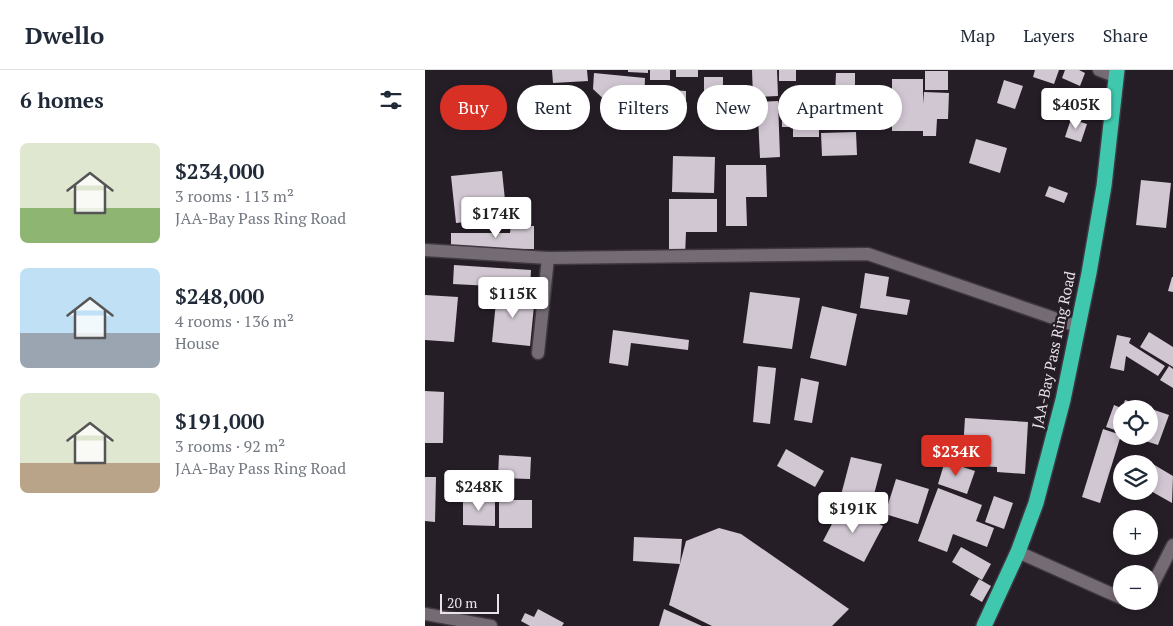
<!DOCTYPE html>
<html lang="en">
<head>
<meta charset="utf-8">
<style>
  body { margin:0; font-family:"PT Serif",serif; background:#f2f2f3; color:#1f2937; height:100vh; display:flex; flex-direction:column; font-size:19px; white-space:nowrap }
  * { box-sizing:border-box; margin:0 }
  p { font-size:16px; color:#747a83 }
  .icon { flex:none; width:28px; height:28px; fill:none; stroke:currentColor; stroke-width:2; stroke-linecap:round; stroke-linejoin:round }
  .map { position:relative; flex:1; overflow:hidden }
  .side { display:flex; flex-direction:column; background:#fff; width:425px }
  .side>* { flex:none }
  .guide { position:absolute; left:15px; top:15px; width:475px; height:45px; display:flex; gap:10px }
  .fabs { position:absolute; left:688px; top:330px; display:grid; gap:10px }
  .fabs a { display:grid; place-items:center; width:45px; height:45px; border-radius:50%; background:#fff; box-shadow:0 2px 8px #0003; font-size:25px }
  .scale { position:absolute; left:15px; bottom:12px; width:59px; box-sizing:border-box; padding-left:5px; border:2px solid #e9e3e9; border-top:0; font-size:14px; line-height:18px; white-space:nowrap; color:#e9e3e9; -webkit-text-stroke:4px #261e27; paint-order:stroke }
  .price { position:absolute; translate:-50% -42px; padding:0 11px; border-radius:5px; background:#fff; color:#222; font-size:16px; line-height:32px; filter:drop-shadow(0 1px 2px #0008) }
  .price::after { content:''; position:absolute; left:50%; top:30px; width:15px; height:11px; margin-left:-8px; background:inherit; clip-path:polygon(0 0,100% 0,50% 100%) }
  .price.active { background:#d93025; color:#fff }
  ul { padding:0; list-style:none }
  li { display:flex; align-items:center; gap:15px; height:125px; padding:0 20px }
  li span { display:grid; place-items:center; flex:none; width:140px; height:100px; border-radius:8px; color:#555 }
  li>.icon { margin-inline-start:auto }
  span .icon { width:60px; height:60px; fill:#fffc; stroke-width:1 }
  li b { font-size:21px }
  h2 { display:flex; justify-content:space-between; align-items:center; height:60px; padding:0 20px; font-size:21px }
  .chip { padding:0 18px; border-radius:22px; background:#fff; box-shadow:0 2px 8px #0003; font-size:18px; line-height:45px }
  .chip.active { background:#d93025; color:#fff }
  header { display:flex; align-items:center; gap:30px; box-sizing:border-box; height:70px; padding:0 25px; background:#fff; border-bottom:1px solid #e0e1e3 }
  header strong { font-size:24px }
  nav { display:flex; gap:28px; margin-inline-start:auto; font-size:18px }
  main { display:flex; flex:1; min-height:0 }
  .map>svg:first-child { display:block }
</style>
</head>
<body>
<header>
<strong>Dwello</strong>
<nav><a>Map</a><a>Layers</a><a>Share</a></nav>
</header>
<main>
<section class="side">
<h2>6 homes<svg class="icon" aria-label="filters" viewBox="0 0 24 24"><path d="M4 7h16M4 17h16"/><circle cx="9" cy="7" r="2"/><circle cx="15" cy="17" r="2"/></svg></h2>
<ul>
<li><span style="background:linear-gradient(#dfe7d0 65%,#8fb573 0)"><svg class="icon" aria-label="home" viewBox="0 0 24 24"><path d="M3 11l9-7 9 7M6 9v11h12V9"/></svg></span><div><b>$234,000</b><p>3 rooms · 113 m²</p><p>JAA-Bay Pass Ring Road</p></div></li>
<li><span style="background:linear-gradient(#bfe0f5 65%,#9aa5b1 0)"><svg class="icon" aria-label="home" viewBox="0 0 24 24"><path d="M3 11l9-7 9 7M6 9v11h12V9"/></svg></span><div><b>$248,000</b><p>4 rooms · 136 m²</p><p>House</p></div></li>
<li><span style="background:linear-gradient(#dfe7d0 70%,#b9a48a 0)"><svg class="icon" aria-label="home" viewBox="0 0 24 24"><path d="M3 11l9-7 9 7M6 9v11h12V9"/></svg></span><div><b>$191,000</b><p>3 rooms · 92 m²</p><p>JAA-Bay Pass Ring Road</p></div></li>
</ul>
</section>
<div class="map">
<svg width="748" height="556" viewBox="0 0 748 556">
  <rect width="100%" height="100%" fill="#261e27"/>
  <g fill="#d1c7d3">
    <path d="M 127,0 L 162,0 L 163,11 L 128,13 Z"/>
    <path d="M 203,0 L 223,0 L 223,3 L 203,2 Z"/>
    <rect x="225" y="0" width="20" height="10"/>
    <rect x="251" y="0" width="22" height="7"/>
    <path d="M 327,0 L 352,0 L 353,26 L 328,27 Z"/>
    <rect x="354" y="0" width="17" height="11"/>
    <path d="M 610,0 L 634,0 L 629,14 L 608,7 Z"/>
    <path d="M 640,0 L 654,0 L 660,3 L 655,16 L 637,8 Z"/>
    <rect x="500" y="1" width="23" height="19"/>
    <path d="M 169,3 L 220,8 L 219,36 L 186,36 L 168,19 Z"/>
    <path d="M 411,3 L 430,3 L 430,40 L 403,39 L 403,24 L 410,25 Z"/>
    <rect x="279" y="7" width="19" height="34"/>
    <path d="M 467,9 L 498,9 L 498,34 L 499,22 L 524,23 L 523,49 L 512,49 L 511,66 L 498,66 L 498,61 L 467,61 Z"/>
    <path d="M 579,10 L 598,16 L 590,39 L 572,33 Z"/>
    <path d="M 245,20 L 261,21 L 261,34 L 229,33 L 229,25 L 245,26 Z"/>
    <path d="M 353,31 L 355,87 L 335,88 L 333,46 L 330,46 L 329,32 Z"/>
    <path d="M 357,44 L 394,44 L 394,67 L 368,67 L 368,57 L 357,57 Z"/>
    <path d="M 646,49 L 662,54 L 656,72 L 640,67 Z"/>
    <path d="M 431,62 L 432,85 L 397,86 L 396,63 Z"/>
    <path d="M 551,69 L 582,78 L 575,103 L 544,93 Z"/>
    <path d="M 248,86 L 290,87 L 289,123 L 247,122 Z"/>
    <path d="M 301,95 L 341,95 L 342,127 L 321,127 L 322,156 L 301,156 Z"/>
    <path d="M 77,101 L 80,130 L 58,132 L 60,150 L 31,153 L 26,106 Z"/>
    <path d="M 716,110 L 746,113 L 741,158 L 711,155 Z"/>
    <path d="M 624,116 L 643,123 L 639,133 L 620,126 Z"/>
    <path d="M 244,129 L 292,129 L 292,162 L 261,162 L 260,186 L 244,186 Z"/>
    <path d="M 86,155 L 109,156 L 109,179 L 26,178 L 26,163 L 85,163 Z"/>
    <path d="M 29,195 L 106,200 L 105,218 L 28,214 Z"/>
    <path d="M 440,203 L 464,207 L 461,226 L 485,230 L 482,245 L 435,238 Z"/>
    <path d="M 747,207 L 748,207 L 748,222 L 743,221 Z"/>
    <path d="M 72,222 L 110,226 L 105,276 L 67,272 Z"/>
    <path d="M 325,222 L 375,228 L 367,279 L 318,273 Z"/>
    <path d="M 0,225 L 33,227 L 29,272 L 0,270 Z"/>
    <path d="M 397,236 L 432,244 L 421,296 L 385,288 Z"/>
    <path d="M 188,260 L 264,270 L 263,280 L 206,273 L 203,296 L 184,293 Z"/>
    <path d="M 724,262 L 748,277 L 748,297 L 715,277 Z"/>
    <path d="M 692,265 L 706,268 L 704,273 L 740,296 L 733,306 L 701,286 L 699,301 L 685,298 Z"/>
    <path d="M 333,296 L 351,298 L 345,354 L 328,352 Z"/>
    <path d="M 744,296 L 748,299 L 748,318 L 735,310 Z"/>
    <path d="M 376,308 L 394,312 L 387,353 L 369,350 Z"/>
    <path d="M 0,321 L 19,322 L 18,373 L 0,373 Z"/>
    <path d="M 700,330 L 744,345 L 733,375 L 708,367 L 724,366 L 724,339 L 697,339 Z"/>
    <path d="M 689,335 L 696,338 L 696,362 L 681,357 Z"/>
    <path d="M 540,348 L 603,352 L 600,404 L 572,402 L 572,397 L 537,395 Z"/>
    <path d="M 678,359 L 696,365 L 675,433 L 657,427 Z"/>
    <path d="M 361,379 L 399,401 L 390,417 L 352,396 Z"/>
    <path d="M 74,385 L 106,387 L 105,409 L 73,408 Z"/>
    <path d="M 426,387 L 457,394 L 447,432 L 416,425 Z"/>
    <path d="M 721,390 L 748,406 L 747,433 L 724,420 L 724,394 L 719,394 Z"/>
    <path d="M 520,391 L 550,401 L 542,424 L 513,414 Z"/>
    <path d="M 0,407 L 11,407 L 10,452 L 0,451 Z"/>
    <path d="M 471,409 L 504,419 L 493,454 L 460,444 Z"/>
    <path d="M 513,418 L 557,435 L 551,451 L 569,458 L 562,477 L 528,464 L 522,482 L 493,471 Z"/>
    <path d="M 569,426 L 588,433 L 579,459 L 560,452 Z"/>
    <path d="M 38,429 L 70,429 L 70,456 L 38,455 Z"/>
    <rect x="74" y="430" width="33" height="28"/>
    <path d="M 417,435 L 458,456 L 439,492 L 398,471 Z"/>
    <path d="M 294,458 L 316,464 L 424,539 L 407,556 L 287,556 L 244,535 L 261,471 Z"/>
    <path d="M 209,467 L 257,469 L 255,494 L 208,491 Z"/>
    <path d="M 536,477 L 566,494 L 557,510 L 527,492 Z"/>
    <path d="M 554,509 L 566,516 L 557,532 L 545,525 Z"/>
    <path d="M 113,539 L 139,553 L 137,556 L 105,556 L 96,551 L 100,543 L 109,547 Z"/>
    <path d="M 239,539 L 277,556 L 234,556 Z"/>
  </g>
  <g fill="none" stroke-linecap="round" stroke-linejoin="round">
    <g stroke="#3f3840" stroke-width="15">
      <g id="minor">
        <path d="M 674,0 L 692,7"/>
        <path d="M 0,180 L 123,188 L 443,184 L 652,256"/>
        <path d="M 113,283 L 123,188"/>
        <path d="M 593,482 L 696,528"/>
        <path d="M 724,522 L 748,475"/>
        <path d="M 705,531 L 714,531"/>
        <path d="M 0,544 L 66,556"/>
      </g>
    </g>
    <g stroke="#3f3840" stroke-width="18">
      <path id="highway" d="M 559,556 L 593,482 L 611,433 L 638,330 L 664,203 L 679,116 L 692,0"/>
    </g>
    <use href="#minor" stroke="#746b75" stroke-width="12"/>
    <use href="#highway" stroke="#3fc8ae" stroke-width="15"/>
  </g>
  <g text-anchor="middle" stroke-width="5" stroke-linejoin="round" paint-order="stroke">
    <g font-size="15" fill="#e9e3e9" stroke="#261e27">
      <text transform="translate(629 280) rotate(-78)" y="5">JAA-Bay Pass Ring Road</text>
    </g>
  </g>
</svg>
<div class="fabs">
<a><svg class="icon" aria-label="locate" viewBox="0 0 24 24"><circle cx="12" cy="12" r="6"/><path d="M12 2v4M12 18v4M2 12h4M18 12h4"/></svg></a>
<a><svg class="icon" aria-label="layers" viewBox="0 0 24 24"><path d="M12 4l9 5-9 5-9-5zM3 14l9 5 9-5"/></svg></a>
<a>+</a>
<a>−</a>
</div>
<div class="scale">20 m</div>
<b class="price" style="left:651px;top:60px">$405K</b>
<b class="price" style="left:71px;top:169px">$174K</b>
<b class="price" style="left:88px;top:249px">$115K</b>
<b class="price active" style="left:531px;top:407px">$234K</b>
<b class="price" style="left:54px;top:442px">$248K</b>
<b class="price" style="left:428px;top:464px">$191K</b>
<div class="guide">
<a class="chip active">Buy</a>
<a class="chip">Rent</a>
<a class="chip">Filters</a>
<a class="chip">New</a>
<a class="chip">Apartment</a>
</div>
</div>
</main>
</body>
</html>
